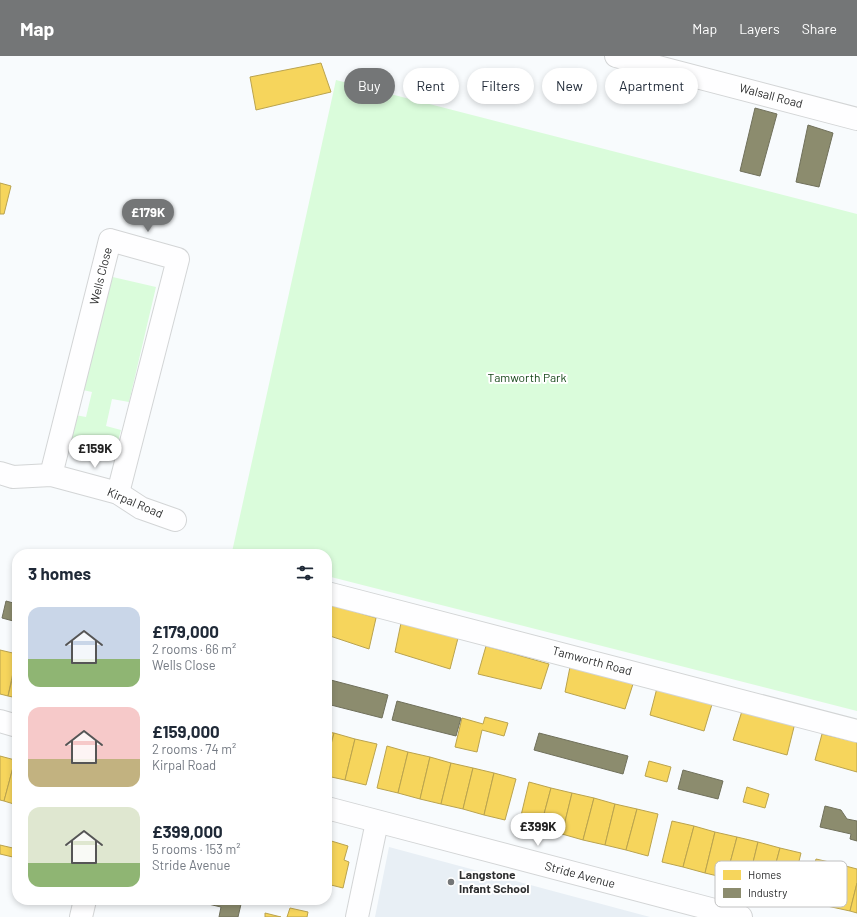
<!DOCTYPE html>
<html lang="en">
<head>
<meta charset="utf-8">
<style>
  body { margin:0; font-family:Barlow,sans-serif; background:#f6f6f7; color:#1f2937; height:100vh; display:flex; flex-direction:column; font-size:15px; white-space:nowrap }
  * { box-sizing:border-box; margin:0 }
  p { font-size:13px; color:#747a83 }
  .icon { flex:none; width:22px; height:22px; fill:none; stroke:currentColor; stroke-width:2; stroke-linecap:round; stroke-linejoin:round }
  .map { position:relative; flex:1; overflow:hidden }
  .panel { position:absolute; left:12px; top:493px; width:320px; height:356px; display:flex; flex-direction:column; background:#fff; border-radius:16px; box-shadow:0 2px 6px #0003 }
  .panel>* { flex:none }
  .guide { position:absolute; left:344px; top:12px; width:380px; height:36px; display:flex; gap:8px }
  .price { position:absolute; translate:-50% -34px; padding:0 9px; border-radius:14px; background:#fff; color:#222; font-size:13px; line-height:26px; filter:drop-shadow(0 1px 2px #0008) }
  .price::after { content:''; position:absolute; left:50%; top:24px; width:12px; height:9px; margin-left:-6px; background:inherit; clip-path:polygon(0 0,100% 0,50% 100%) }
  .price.on { background:#747677; color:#fff }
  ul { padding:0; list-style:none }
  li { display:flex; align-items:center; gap:12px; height:100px; padding:0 16px }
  li span { display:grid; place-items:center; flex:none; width:112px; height:80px; border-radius:12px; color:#555 }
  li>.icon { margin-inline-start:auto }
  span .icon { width:48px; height:48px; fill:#fffc; stroke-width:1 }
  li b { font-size:17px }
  h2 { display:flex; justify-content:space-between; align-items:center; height:48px; padding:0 16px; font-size:17px }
  .tag { padding:0 14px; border-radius:18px; background:#fff; box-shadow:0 2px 6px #0003; font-size:14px; line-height:36px }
  .tag.on { background:#747677; color:#fff }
  header { display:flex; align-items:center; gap:24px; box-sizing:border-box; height:56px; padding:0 20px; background:#747677; color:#fff }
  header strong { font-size:19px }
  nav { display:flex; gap:22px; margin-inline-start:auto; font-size:14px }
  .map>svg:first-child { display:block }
</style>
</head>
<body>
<header>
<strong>Map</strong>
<nav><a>Map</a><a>Layers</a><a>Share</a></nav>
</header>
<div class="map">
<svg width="857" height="861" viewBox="0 0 857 861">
  <rect width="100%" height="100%" fill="#f8fbfd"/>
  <path fill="#e8eff5" d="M 389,791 L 650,861 L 375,861 Z"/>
  <g fill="#dafcdb">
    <path d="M 336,24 L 857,158 L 857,655 L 327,520 L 327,498 L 239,498 L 232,496 Z"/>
    <path d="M 104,219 L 156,231 L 129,346 L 112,343 L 106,370 L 121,374 L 116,393 L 65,381 L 70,358 L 86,361 L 92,336 L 78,333 Z"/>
  </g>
  <g fill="#f6d55c" stroke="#baa34e">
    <path d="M 321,7 L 331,36 L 256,54 L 250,21 Z"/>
    <path d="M 0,127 L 11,130 L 4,158 L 0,158 Z"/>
    <path d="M 327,547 L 376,562 L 369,593 L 327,579 Z"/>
    <path d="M 401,567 L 458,582 L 450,613 L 395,596 Z"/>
    <path d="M 486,590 L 549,608 L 541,633 L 478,618 Z"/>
    <path d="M 0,594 L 17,598 L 8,640 L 0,638 Z"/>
    <path d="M 17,604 L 17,642 L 8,640 Z"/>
    <path d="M 570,611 L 633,628 L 625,653 L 565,636 Z"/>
    <path d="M 657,632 L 713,645 L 704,675 L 650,659 Z"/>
    <path d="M 742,655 L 795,667 L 787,699 L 733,684 Z"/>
    <path d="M 485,661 L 508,667 L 504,680 L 482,674 L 477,696 L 455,691 L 462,662 L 483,668 Z"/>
    <path d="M 327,676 L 334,677 L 327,704 Z"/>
    <path d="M 334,677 L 355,683 L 345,724 L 327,720 L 327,704 Z"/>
    <path d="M 822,678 L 857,686 L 857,716 L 815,704 Z"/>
    <path d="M 355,683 L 377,688 L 366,729 L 345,724 Z"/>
    <path d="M 387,690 L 408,696 L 398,737 L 377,732 Z"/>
    <path d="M 408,696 L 430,701 L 420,743 L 398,737 Z"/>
    <path d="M 0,700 L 15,704 L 4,745 L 0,744 Z"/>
    <path d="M 430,701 L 451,707 L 441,748 L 420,743 Z"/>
    <path d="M 15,704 L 17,705 L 17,749 L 4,745 Z"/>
    <path d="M 649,705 L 671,711 L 667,726 L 645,720 Z"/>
    <path d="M 451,707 L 473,712 L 463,753 L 441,748 Z"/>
    <path d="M 473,712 L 494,717 L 484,759 L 463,753 Z"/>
    <path d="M 494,717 L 516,723 L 505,764 L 484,759 Z"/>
    <path d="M 529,726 L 551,732 L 540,773 L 519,768 Z"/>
    <path d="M 747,731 L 769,738 L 765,752 L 743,746 Z"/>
    <path d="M 551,732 L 572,737 L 562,778 L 540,773 Z"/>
    <path d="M 572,737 L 594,742 L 583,784 L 562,778 Z"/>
    <path d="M 594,742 L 615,748 L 605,789 L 583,784 Z"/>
    <path d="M 615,748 L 637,753 L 626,794 L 605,789 Z"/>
    <path d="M 637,753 L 658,758 L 648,800 L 626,794 Z"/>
    <path d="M 672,765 L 694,770 L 683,811 L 662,806 Z"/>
    <path d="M 694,770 L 715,776 L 705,817 L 683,811 Z"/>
    <path d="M 715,776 L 737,781 L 726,822 L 705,817 Z"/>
    <path d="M 737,781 L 758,786 L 748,827 L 726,822 Z"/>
    <path d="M 328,784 L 348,790 L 344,804 L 349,806 L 343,832 L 327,828 Z"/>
    <path d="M 758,786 L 780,792 L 769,833 L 748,827 Z"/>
    <path d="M 0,789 L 17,793 L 17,802 L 0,798 Z"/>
    <path d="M 780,792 L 801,797 L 791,838 L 769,833 Z"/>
    <path d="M 816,803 L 838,808 L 827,850 L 806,844 Z"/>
    <path d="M 838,808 L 857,813 L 857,827 L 850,855 L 827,850 Z"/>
    <path d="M 857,827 L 857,857 L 850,855 Z"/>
    <path d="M 290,852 L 308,856 L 307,861 L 287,861 Z"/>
    <path d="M 265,857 L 281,861 L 265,861 Z"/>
  </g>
  <g fill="#8c8c6e" stroke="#70705b">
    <path d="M 755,52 L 777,58 L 760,120 L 740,115 Z"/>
    <path d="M 808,69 L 833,77 L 819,131 L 796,126 Z"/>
    <path d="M 6,545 L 17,548 L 17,566 L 2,562 Z"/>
    <path d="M 327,623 L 388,639 L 382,662 L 327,648 Z"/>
    <path d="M 397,645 L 461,662 L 456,680 L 392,664 Z"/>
    <path d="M 539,677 L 628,700 L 623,718 L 534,694 Z"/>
    <path d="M 683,714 L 723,725 L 718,743 L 678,733 Z"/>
    <path d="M 825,750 L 841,754 L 847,763 L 857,765 L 857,785 L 850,783 L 851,778 L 820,771 Z"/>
    <path d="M 191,844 L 242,844 L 238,861 L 219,861 L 221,851 Z"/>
  </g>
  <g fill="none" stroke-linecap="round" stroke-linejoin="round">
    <g stroke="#d3d5d6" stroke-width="24">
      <g id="minor">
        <path d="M 616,0 L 857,63"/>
        <path d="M 0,417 L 13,421 L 51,419 L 118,437 L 141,452 L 175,464"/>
        <path d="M 51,419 L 110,184 L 178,203 L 118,437"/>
        <path d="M 327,537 L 857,675"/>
        <path d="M 0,665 L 17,670"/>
        <path d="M 327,752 L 741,861"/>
        <path d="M 81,861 L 85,844"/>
        <path d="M 357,861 L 377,766"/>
      </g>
    </g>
    <use href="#minor" stroke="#fefeff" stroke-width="22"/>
  </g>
  <circle fill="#747677" stroke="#fff" stroke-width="1.5" cx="451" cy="826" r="4"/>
  <g text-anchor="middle" stroke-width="4" stroke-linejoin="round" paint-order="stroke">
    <g font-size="12" fill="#2d2e2f" stroke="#fff">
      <text transform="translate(771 40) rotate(15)" y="4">Walsall Road</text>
      <text transform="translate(101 220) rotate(-76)" y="4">Wells Close</text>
      <text transform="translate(135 447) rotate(23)" y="4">Kirpal Road</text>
      <text transform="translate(592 605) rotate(15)" y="4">Tamworth Road</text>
      <text transform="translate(580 819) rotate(15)" y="4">Stride Avenue</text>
    </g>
    <g font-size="12" fill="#164719" stroke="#fff">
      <text x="527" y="326">Tamworth Park</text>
    </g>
    <g font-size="12" font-weight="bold" fill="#2d2e2f" stroke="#fff" text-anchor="start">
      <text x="459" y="823">Langstone<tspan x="459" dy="14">Infant School</tspan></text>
    </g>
  </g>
  <rect x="715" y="805" width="132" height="46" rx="6" fill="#fff" stroke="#c0c0c1" stroke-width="1"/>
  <rect x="723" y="814" width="18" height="10" fill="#f6d55c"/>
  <rect x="723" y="832" width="18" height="10" fill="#8c8c6e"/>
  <g font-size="11" fill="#2d2e2f">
    <text x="748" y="823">Homes</text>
    <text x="748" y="841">Industry</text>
  </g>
</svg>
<b class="price on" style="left:148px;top:177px">£179K</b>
<b class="price" style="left:95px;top:413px">£159K</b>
<b class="price" style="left:538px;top:791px">£399K</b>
<div class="guide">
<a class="tag on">Buy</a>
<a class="tag">Rent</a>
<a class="tag">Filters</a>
<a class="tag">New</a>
<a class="tag">Apartment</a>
</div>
<section class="panel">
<h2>3 homes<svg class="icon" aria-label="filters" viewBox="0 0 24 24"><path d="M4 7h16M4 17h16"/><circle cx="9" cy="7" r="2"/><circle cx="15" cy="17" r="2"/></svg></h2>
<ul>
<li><span style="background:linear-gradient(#c9d6e8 65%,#8fb573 0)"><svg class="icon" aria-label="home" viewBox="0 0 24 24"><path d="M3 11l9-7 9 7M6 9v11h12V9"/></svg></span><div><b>£179,000</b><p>2 rooms · 66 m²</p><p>Wells Close</p></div></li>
<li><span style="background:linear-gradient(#f6c9c9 65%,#c2b280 0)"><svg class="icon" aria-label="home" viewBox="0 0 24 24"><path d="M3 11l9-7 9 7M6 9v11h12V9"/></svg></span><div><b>£159,000</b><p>2 rooms · 74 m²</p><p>Kirpal Road</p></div></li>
<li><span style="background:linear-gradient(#dfe7d0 70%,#8fb573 0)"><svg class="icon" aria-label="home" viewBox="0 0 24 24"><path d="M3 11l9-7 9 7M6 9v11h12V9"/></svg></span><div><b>£399,000</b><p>5 rooms · 153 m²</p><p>Stride Avenue</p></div></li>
</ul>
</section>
</div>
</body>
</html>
